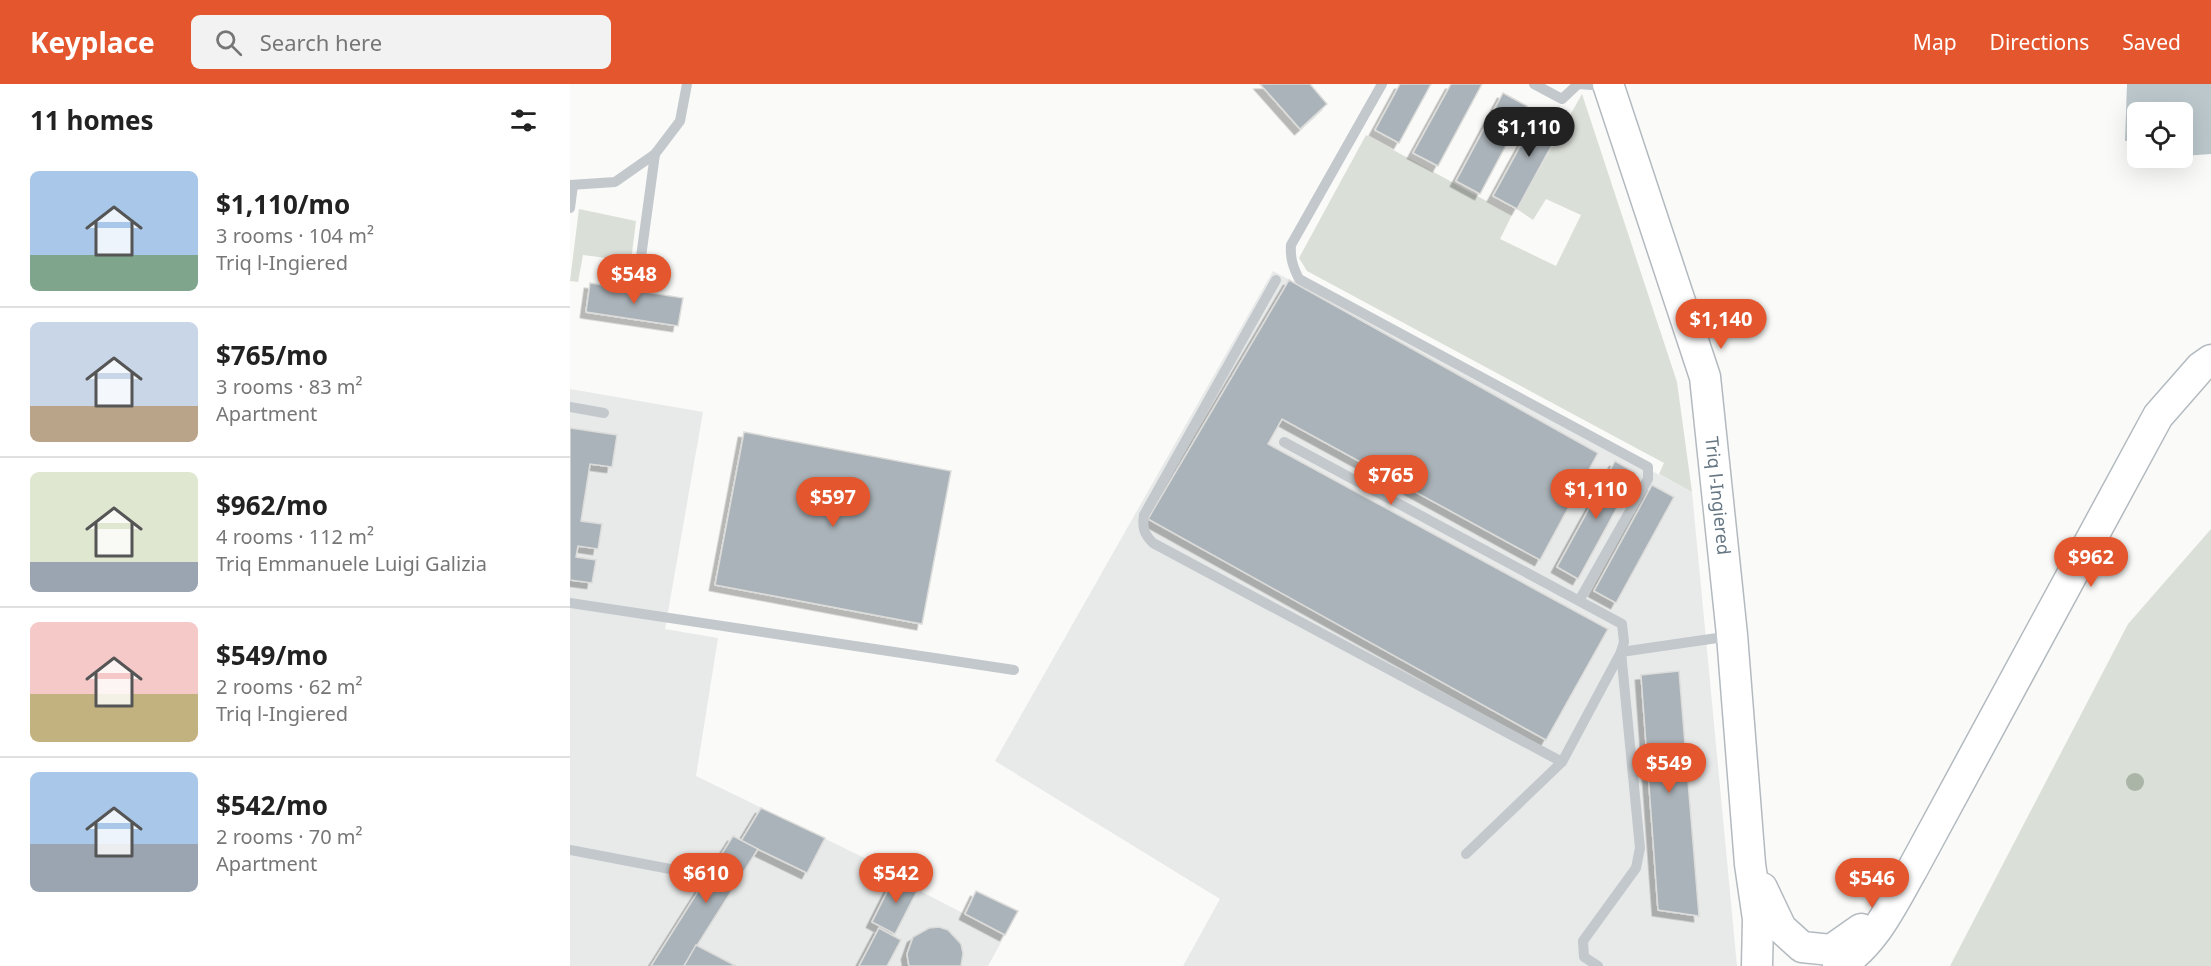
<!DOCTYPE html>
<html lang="en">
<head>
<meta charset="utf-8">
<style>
  body { margin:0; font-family:"Noto Sans",sans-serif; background:#f2f2f2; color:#222; height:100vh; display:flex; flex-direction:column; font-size:22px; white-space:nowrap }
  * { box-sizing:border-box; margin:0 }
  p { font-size:20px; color:#767676 }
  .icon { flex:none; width:33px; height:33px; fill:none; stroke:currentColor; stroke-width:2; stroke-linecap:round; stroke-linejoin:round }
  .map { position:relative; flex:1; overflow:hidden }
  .drawer { display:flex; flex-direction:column; background:#fff; width:570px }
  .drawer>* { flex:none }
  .tools { position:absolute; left:1557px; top:18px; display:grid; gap:12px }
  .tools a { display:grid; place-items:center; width:66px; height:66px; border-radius:9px; background:#fff; box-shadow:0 6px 24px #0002; font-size:30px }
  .price { position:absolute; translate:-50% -51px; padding:0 14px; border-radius:21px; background:#e4572e; color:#fff; font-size:20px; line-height:39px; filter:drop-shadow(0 2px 3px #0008) }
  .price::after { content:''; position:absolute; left:50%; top:36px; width:18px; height:14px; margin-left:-9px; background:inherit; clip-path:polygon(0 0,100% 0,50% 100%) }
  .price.active { background:#222; color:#fff }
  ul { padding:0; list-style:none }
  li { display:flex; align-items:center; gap:18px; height:150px; padding:0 30px }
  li+li { border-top:2px solid #e0e0e0 }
  li span { display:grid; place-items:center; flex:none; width:168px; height:120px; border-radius:9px; color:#555 }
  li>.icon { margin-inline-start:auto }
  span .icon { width:72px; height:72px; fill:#fffc; stroke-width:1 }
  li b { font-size:26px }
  h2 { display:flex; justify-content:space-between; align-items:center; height:72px; padding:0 30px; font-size:26px }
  header { display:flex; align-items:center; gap:36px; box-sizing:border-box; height:84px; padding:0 30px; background:#e4572e; color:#fff }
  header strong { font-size:28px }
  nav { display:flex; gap:33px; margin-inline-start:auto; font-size:21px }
  .search { width:420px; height:54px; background:#f2f2f2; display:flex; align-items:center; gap:15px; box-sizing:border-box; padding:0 21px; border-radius:9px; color:#767676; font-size:22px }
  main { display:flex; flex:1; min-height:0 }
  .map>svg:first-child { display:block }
</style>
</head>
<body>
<header>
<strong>Keyplace</strong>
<div class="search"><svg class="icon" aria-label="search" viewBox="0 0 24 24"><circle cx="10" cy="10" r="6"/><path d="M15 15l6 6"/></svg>Search here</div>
<nav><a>Map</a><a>Directions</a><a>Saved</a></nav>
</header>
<main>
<section class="drawer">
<h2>11 homes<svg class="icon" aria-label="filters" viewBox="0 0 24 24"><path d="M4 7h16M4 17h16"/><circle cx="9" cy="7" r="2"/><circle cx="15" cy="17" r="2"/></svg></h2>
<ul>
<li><span style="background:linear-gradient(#a9c7e8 70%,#7fa58c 0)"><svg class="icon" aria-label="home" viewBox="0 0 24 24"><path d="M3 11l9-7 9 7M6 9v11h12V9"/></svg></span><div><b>$1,110/mo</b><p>3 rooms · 104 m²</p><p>Triq l-Ingiered</p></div></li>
<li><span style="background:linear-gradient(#c9d6e8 70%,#b9a48a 0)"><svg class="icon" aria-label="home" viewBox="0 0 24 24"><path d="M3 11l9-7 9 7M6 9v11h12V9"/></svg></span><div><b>$765/mo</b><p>3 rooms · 83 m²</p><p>Apartment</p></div></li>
<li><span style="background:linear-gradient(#dfe7d0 75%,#9aa5b1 0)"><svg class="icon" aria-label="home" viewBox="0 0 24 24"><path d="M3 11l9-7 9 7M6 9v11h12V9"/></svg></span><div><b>$962/mo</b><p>4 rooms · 112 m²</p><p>Triq Emmanuele Luigi Galizia</p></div></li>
<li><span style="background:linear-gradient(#f6c9c9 60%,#c2b280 0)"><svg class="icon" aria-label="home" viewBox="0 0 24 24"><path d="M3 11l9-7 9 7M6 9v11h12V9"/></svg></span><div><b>$549/mo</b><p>2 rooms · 62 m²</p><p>Triq l-Ingiered</p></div></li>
<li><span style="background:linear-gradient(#a9c7e8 60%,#9aa5b1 0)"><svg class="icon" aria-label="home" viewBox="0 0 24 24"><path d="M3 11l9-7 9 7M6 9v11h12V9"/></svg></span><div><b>$542/mo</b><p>2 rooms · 70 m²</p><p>Apartment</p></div></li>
</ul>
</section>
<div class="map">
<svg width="1641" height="882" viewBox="0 0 1641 882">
  <defs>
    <filter id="shadow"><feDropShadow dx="-5.5" dy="5.5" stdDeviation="0" flood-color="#0004"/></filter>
  </defs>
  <rect width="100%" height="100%" fill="#fafaf8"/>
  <g fill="#e8e9e9">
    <path d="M 703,187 L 1122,408 L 1167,882 L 613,882 L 650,815 L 425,677 Z"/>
    <path d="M 0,305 L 133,328 L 95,545 L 148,554 L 126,692 L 350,801 L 352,808 L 435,851 L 418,882 L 0,882 Z"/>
  </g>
  <g fill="#dadfd7">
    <path d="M 1012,10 L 1107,298 L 1122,408 L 1089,390 L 1094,379 L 737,187 L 729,174 L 796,51 L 942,131 L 930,155 L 986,182 L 1011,131 L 976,115 L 963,136 L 947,125 Z"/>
    <path d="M 9,125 L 66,137 L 61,177 L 13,171 L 8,198 L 0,197 Z"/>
    <path d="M 1641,445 L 1641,882 L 1380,882 L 1558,540 Z"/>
  </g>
  <path fill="#bbc7cb" d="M 1557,0 L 1641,0 L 1641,70 L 1613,72 L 1612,28 L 1568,28 L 1567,56 L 1555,57 Z"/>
  <g fill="#aab3b9" stroke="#dcdcda" stroke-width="1.5" filter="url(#shadow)">
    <path d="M 690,0 L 740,0 L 757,20 L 730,45 Z"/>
    <path d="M 830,0 L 861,0 L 829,59 L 805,46 Z"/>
    <path d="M 881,0 L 912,0 L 868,82 L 843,69 Z"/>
    <path d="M 933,9 L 957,22 L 910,110 L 886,97 Z"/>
    <path d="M 971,24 L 995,37 L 947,125 L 923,112 Z"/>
    <path d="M 719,196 L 1028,369 L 970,476 L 712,335 L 698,360 L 1038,545 L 976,656 L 578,435 Z"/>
    <path d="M 20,199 L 113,214 L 108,242 L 16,228 Z"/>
    <path d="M 0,344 L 47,351 L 42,383 L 20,380 L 11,437 L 32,440 L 28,465 L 8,462 L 6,473 L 26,476 L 22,499 L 0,496 Z"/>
    <path d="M 174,348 L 381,387 L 352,540 L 145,501 Z"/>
    <path d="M 1045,377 L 1066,389 L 1008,495 L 987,483 Z"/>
    <path d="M 1082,401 L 1104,413 L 1046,519 L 1024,507 Z"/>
    <path d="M 1109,587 L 1129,832 L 1088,826 L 1071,591 Z"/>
    <path d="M 191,724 L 255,754 L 237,789 L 171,757 Z"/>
    <path d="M 163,752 L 188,765 L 114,882 L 81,882 Z"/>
    <path d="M 326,790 L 350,801 L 325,850 L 302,838 Z"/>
    <path d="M 406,807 L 448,827 L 435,851 L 395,830 Z"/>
    <path d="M 369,843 L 378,846 L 391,860 L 393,869 L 391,882 L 339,882 L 337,870 L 343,853 L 359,844 Z"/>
    <path d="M 309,844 L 331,856 L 317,882 L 289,882 Z"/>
    <path d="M 126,861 L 166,882 L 114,882 Z"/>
  </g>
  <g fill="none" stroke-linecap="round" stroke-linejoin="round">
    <g stroke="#b3babf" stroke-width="33">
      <g id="secondary">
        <path id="s1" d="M 1038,0 L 1135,293 L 1162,551 L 1180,780 L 1188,835 L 1187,882"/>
        <path d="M 1192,804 L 1211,844 L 1232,863 L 1261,866 L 1291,845"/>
        <path d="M 1268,882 C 1303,863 1323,819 1342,786 L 1588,332 L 1631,283 L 1641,276"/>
      </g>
    </g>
    <g stroke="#c3c8cc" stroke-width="10">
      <path d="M 812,0 L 721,161 C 720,174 723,183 729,195 L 1078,383 L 1078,395 L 1010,515"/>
      <path d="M 964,0 L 992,15 L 1008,0 L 1036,2"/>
      <path d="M 0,101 L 45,98 L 85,70 L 110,37 L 117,0"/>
      <path d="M 0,124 L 3,101"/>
      <path d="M 68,195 L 85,70"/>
      <path d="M 706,196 L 574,431 C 572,444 574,450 583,459 L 992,678"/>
      <path d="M 0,323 L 34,329"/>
      <path d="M 714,358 L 1052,540 L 1054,558 L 1051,568 L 1070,764 L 1066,784 L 1013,857 L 1014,873 L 1028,882"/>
      <path d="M 0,519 L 444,586"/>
      <path d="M 0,766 L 100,785"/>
      <path d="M 896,770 L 992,678 L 1051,568 L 1161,552"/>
    </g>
    <use href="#secondary" stroke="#fff" stroke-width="30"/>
  </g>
  <circle fill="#aab4a7" cx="1565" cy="698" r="9"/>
  <g text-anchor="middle" stroke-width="6" stroke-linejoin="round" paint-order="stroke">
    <g font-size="18" fill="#657683" stroke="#fff">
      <text dy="6" stroke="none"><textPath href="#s1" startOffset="428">Triq l-Ingiered</textPath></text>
    </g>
  </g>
</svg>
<div class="tools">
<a><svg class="icon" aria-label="locate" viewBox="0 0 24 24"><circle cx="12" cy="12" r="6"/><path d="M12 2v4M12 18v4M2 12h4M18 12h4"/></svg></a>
</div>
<b class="price active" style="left:959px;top:74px">$1,110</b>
<b class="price" style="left:64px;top:221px">$548</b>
<b class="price" style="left:1151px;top:266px">$1,140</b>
<b class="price" style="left:821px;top:422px">$765</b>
<b class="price" style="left:1026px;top:436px">$1,110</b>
<b class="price" style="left:263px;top:444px">$597</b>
<b class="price" style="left:1521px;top:504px">$962</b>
<b class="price" style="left:1099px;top:710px">$549</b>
<b class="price" style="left:136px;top:820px">$610</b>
<b class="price" style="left:326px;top:820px">$542</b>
<b class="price" style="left:1302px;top:825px">$546</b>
</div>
</main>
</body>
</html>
